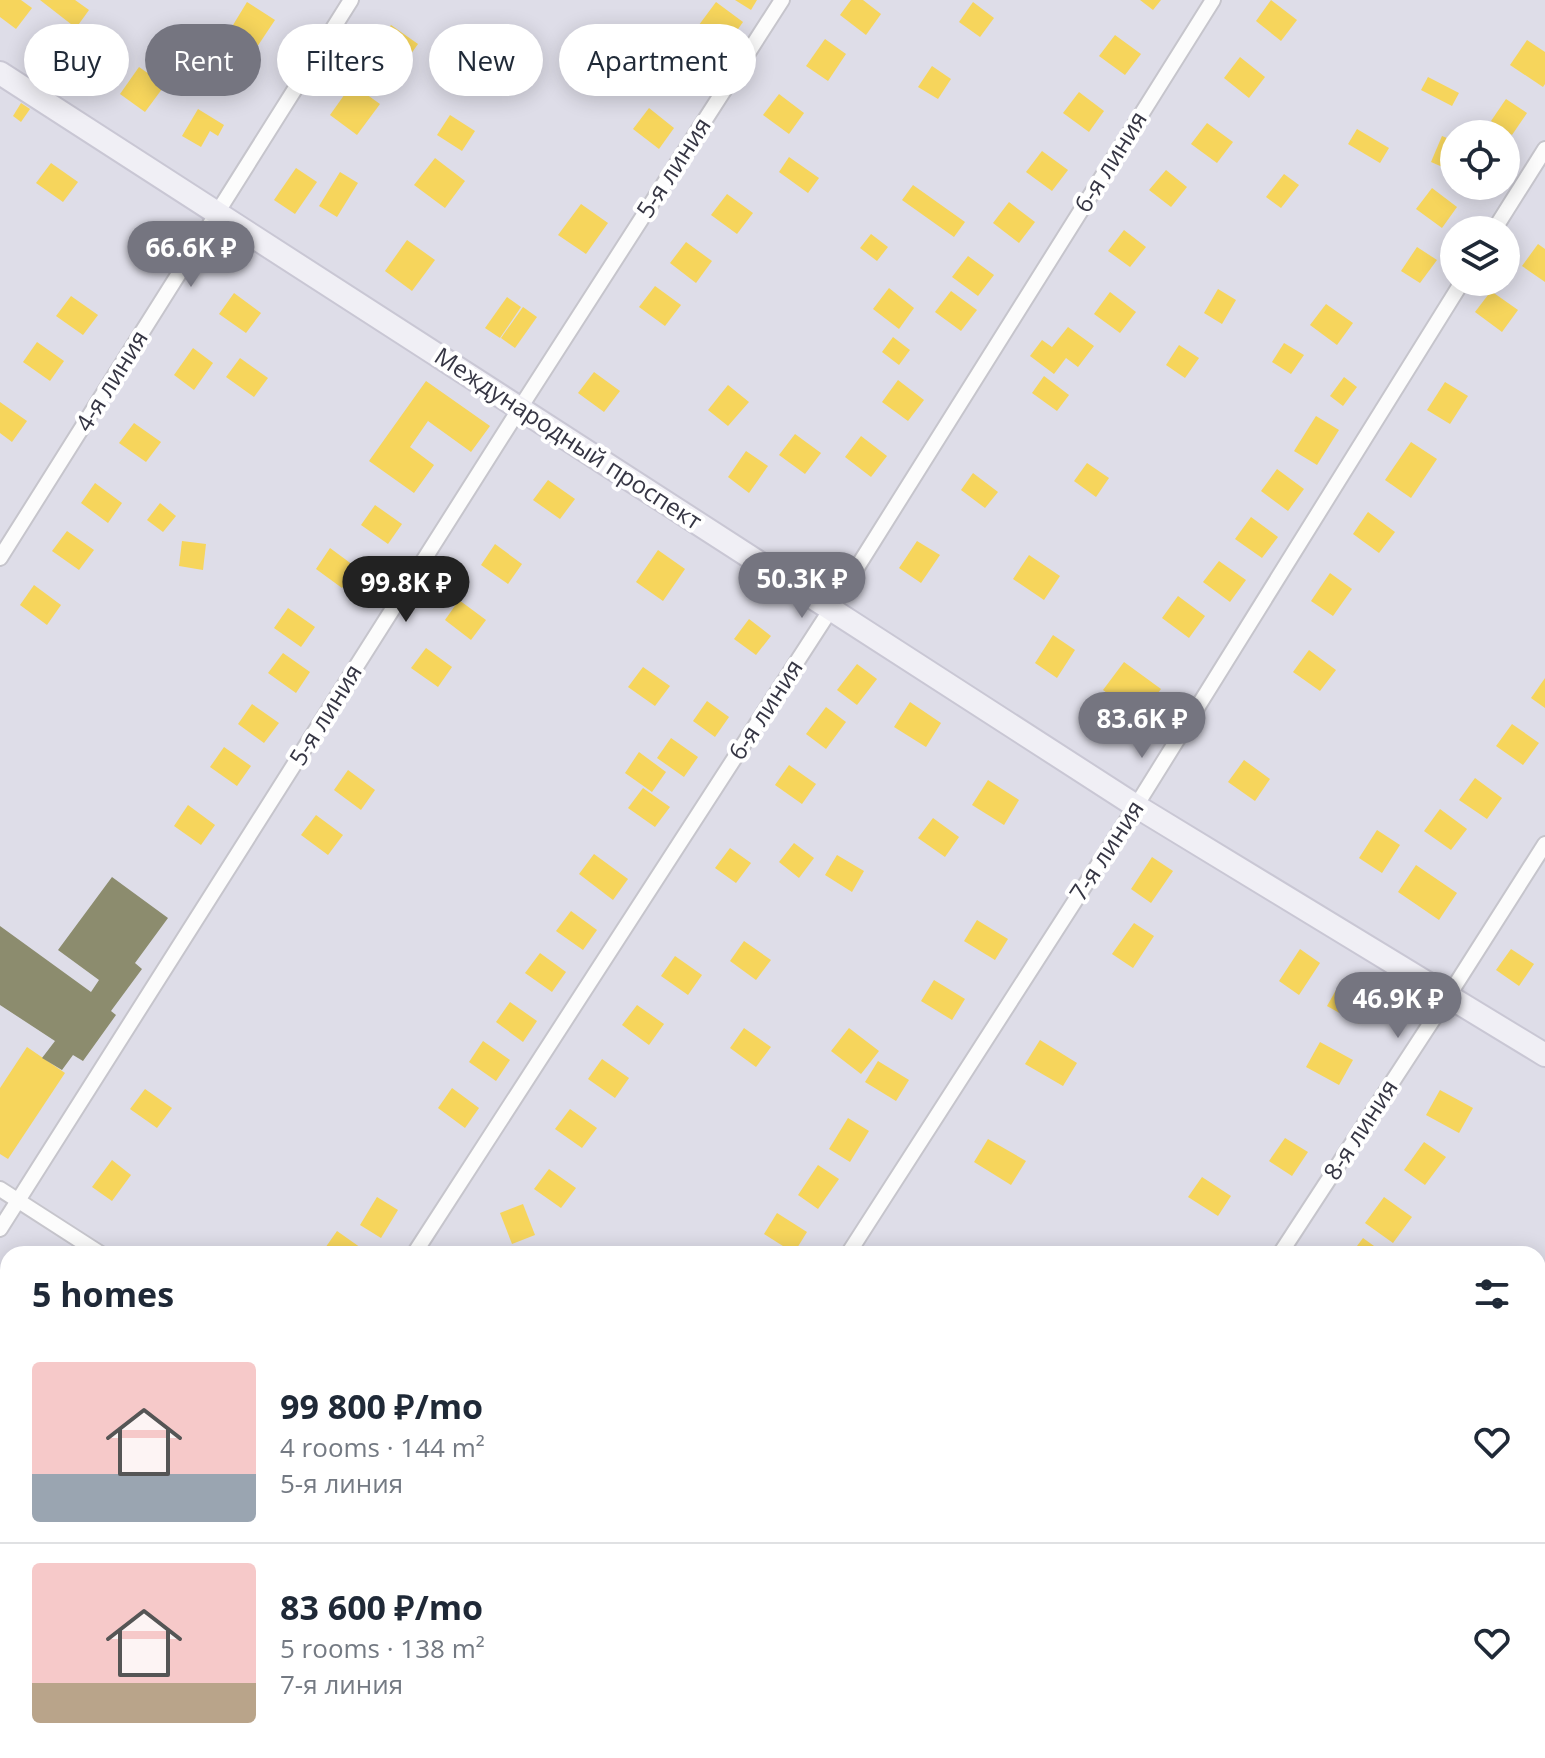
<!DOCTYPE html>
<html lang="en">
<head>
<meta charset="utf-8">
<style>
  body { margin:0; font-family:"Open Sans",sans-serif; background:#f6f6f7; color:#1f2937; height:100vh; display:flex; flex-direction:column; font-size:30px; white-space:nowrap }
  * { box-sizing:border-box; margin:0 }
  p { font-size:26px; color:#747a83 }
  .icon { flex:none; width:44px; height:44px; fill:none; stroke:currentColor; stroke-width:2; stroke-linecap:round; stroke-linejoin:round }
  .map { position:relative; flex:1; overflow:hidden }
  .details { position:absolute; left:0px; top:1246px; width:1546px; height:512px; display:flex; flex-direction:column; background:#fff; border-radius:24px 24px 0 0; box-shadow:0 4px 20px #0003 }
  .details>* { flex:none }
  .hud { position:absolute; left:24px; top:24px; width:800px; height:72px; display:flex; gap:16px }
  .buttons { position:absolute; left:1440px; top:120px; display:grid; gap:16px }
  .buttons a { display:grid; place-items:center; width:80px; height:80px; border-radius:50%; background:#fff; box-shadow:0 4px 20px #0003; font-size:40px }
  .price { position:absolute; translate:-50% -68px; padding:0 18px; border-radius:28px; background:#757580; color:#fff; font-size:26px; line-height:52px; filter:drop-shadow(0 2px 4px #0008) }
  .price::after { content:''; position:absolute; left:50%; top:48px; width:24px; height:18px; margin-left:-12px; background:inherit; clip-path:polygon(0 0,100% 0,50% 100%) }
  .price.selected { background:#222; color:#fff }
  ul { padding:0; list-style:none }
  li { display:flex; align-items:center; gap:24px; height:200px; padding:0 32px }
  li+li { border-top:2px solid #e0e1e3 }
  li span { display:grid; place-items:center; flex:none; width:224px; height:160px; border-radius:8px; color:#555 }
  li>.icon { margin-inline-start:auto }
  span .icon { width:96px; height:96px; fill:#fffc; stroke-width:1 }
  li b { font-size:34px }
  h2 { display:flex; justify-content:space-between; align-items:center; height:96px; padding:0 32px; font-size:34px }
  .pill { padding:0 28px; border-radius:36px; background:#fff; box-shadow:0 4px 20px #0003; font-size:28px; line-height:72px }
  .pill.selected { background:#757580; color:#fff }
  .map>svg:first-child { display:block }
</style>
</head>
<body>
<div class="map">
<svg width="1545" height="1758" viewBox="0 0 1545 1758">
  <rect width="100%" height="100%" fill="#e9e9ee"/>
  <path fill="#dedde8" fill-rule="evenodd" d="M 0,0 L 1545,0 L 1545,1758 L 0,1758 ZM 1454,134 L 1506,134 L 1506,186 L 1454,186 ZM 1454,230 L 1506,230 L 1506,282 L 1454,282 ZM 8,1254 L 1538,1254 L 1538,1750 L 8,1750 Z"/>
  <path fill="#eae3bc" d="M 8,1731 L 8,1750 L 35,1750 L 45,1758 L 0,1758 L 0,1738 Z"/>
  <g fill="#f6d55c">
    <path d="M 0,0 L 21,0 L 32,8 L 16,29 L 0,17 Z"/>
    <path d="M 40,0 L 75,0 L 89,10 L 76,28 Z"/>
    <path d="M 735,0 L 757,0 L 751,10 Z"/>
    <path d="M 851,0 L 863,0 L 881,14 L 866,35 L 840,15 Z"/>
    <path d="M 1140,0 L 1161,0 L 1153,10 Z"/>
    <path d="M 1271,0 L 1297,20 L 1281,41 L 1256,21 Z"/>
    <path d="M 247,2 L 275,20 L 257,47 L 230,30 Z"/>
    <path d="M 716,2 L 743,22 L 721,53 L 693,33 Z"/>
    <path d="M 973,2 L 994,18 L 980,37 L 959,22 Z"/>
    <path d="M 391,25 L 418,44 L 396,75 L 368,56 Z"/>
    <path d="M 70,33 L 82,43 L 66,64 L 53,54 Z"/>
    <path d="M 1115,35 L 1141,54 L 1125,75 L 1099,56 Z"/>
    <path d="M 825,39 L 846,54 L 828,81 L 806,66 Z"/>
    <path d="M 1527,40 L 1545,52 L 1545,84 L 1543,87 L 1510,65 Z"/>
    <path d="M 684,45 L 712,65 L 690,96 L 662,76 Z"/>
    <path d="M 94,54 L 109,65 L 98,78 L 84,67 Z"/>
    <path d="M 1240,57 L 1265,77 L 1249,98 L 1224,78 Z"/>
    <path d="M 490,64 L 509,78 L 498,92 L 479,79 Z"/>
    <path d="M 932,66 L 951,79 L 938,99 L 918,87 Z"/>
    <path d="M 139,67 L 165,85 L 145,112 L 120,94 Z"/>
    <path d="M 1428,77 L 1459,93 L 1452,106 L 1421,90 Z"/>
    <path d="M 352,84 L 380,104 L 357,135 L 330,115 Z"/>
    <path d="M 1079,92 L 1104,111 L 1089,132 L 1063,113 Z"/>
    <path d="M 779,94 L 804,113 L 789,134 L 763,115 Z"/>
    <path d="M 1506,99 L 1527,113 L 1512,135 L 1491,121 Z"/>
    <path d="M 21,103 L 30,109 L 21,122 L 13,116 Z"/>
    <path d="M 649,108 L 674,128 L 659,149 L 633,129 Z"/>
    <path d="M 198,109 L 224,125 L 218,136 L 210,131 L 201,147 L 182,136 Z"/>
    <path d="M 450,115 L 475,131 L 462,151 L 437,135 Z"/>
    <path d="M 1207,123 L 1233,142 L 1217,163 L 1191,144 Z"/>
    <path d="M 1357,129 L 1389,148 L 1380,163 L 1348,144 Z"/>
    <path d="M 1442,136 L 1454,141 L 1454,172 L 1431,162 Z"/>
    <path d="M 1042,151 L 1068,170 L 1052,191 L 1026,172 Z"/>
    <path d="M 789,157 L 819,178 L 808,193 L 779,172 Z"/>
    <path d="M 435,158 L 465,181 L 445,208 L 414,185 Z"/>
    <path d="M 51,163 L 78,182 L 63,202 L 36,183 Z"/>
    <path d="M 296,168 L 317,182 L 295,214 L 274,200 Z"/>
    <path d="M 1166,170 L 1187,187 L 1171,207 L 1149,190 Z"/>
    <path d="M 340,172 L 358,183 L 337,217 L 319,206 Z"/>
    <path d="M 1284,174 L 1299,185 L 1281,208 L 1266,197 Z"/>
    <path d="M 913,185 L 965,222 L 954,237 L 902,200 Z"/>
    <path d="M 1432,188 L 1457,207 L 1442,228 L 1416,209 Z"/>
    <path d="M 727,194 L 753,213 L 737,234 L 711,215 Z"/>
    <path d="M 1009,202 L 1035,222 L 1019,243 L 993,223 Z"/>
    <path d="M 581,204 L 608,223 L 586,254 L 558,235 Z"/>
    <path d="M 1124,230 L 1146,247 L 1130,267 L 1108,251 Z"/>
    <path d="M 871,234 L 888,247 L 877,261 L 860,248 Z"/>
    <path d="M 407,240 L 435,260 L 412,291 L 385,271 Z"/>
    <path d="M 686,242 L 712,261 L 696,283 L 670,263 Z"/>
    <path d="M 1538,244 L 1545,249 L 1545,282 L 1522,266 Z"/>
    <path d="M 1417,247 L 1437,260 L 1420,283 L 1401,271 Z"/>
    <path d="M 968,256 L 994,275 L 978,296 L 952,277 Z"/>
    <path d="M 655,286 L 681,305 L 665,326 L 639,307 Z"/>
    <path d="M 889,288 L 914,308 L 899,329 L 873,309 Z"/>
    <path d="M 1218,289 L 1236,300 L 1222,324 L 1204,313 Z"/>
    <path d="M 951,291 L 977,310 L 961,331 L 935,312 Z"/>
    <path d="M 1491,291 L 1518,310 L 1502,332 L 1475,312 Z"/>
    <path d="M 1110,292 L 1136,312 L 1120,333 L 1094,314 Z"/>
    <path d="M 234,293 L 261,313 L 246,333 L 219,314 Z"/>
    <path d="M 71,296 L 98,315 L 83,335 L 56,316 Z"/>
    <path d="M 507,297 L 521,307 L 500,338 L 485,328 Z"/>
    <path d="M 1326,304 L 1353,323 L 1337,345 L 1310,325 Z"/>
    <path d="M 523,307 L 537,317 L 515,348 L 501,338 Z"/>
    <path d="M 1068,327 L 1094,346 L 1078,367 L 1066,358 L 1054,374 L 1030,356 L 1042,340 L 1052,347 Z"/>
    <path d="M 893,337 L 910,350 L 899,365 L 882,352 Z"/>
    <path d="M 37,342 L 64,361 L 50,381 L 23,362 Z"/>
    <path d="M 1284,343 L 1304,355 L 1291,374 L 1272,362 Z"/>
    <path d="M 1179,345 L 1199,358 L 1185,378 L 1166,365 Z"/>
    <path d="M 193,348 L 213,363 L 194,390 L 174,375 Z"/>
    <path d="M 240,358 L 268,378 L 254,397 L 226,377 Z"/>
    <path d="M 594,372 L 620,391 L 604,412 L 578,393 Z"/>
    <path d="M 1044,376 L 1069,395 L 1057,411 L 1032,393 Z"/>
    <path d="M 1344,377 L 1357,387 L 1343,406 L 1330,396 Z"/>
    <path d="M 898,380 L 924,400 L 908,421 L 882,402 Z"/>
    <path d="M 426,381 L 490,426 L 471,452 L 428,421 L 410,447 L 434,465 L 414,493 L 369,461 Z"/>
    <path d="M 1445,382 L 1468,396 L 1450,424 L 1427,410 Z"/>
    <path d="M 728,385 L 749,402 L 728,426 L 708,410 Z"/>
    <path d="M 0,402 L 27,421 L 12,442 L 0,433 Z"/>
    <path d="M 1316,416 L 1339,430 L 1317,465 L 1294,451 Z"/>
    <path d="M 134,423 L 161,442 L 146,462 L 119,443 Z"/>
    <path d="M 795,434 L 821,453 L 805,474 L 779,455 Z"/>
    <path d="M 861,436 L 887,456 L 871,477 L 845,457 Z"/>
    <path d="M 1411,442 L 1437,459 L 1411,498 L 1385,480 Z"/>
    <path d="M 746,451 L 768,466 L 749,493 L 728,477 Z"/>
    <path d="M 1087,463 L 1109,478 L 1096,497 L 1074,481 Z"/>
    <path d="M 1277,469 L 1304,489 L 1288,511 L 1261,491 Z"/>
    <path d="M 973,473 L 998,492 L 985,508 L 961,490 Z"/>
    <path d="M 548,480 L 575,499 L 560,519 L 533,500 Z"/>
    <path d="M 95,483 L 122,503 L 108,523 L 81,503 Z"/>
    <path d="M 160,503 L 176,516 L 163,532 L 147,520 Z"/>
    <path d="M 375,505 L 402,524 L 388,544 L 361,525 Z"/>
    <path d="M 1368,512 L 1395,532 L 1379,553 L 1353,534 Z"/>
    <path d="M 1251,517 L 1278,537 L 1262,558 L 1235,539 Z"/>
    <path d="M 67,531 L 94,550 L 79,570 L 52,551 Z"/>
    <path d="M 182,541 L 206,544 L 203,570 L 179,566 Z"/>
    <path d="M 917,541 L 940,555 L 921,583 L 899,568 Z"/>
    <path d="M 495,544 L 522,564 L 508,584 L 481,565 Z"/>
    <path d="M 330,548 L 357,568 L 342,588 L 316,569 Z"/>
    <path d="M 658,550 L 685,569 L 663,601 L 636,582 Z"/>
    <path d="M 1029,555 L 1060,576 L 1044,600 L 1013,579 Z"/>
    <path d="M 1219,561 L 1246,580 L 1230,602 L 1203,582 Z"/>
    <path d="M 1330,573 L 1352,589 L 1333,616 L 1311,601 Z"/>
    <path d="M 34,585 L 61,605 L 47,625 L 20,605 Z"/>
    <path d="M 1178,596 L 1205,616 L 1189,638 L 1162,618 Z"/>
    <path d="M 459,600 L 486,620 L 471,640 L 445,620 Z"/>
    <path d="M 288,608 L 315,627 L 301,647 L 274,628 Z"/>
    <path d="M 749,619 L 771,636 L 756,655 L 734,639 Z"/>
    <path d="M 1053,635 L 1075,650 L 1057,678 L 1035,663 Z"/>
    <path d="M 426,648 L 452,667 L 438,687 L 411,668 Z"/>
    <path d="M 1309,650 L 1336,670 L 1320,691 L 1293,672 Z"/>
    <path d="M 283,653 L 310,672 L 296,693 L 268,673 Z"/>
    <path d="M 1124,662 L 1161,689 L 1140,717 L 1103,690 Z"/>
    <path d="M 857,664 L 877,679 L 857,705 L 837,690 Z"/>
    <path d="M 643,667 L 670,686 L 655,706 L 628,687 Z"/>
    <path d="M 1545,678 L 1545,708 L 1531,698 Z"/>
    <path d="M 707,701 L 729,717 L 715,737 L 693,721 Z"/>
    <path d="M 910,702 L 941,723 L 926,747 L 894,727 Z"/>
    <path d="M 252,704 L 279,723 L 264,743 L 238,724 Z"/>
    <path d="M 826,707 L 846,722 L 826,749 L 806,734 Z"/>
    <path d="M 1512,724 L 1539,743 L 1523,765 L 1496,746 Z"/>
    <path d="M 671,738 L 698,757 L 684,777 L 657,758 Z"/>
    <path d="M 224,747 L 251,766 L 237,786 L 210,767 Z"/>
    <path d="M 639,752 L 666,772 L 652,792 L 625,773 Z"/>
    <path d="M 1244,760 L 1270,779 L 1255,801 L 1228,782 Z"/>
    <path d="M 789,765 L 816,784 L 802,804 L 775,785 Z"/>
    <path d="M 348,770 L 375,790 L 361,810 L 334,790 Z"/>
    <path d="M 1475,778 L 1502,798 L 1487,819 L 1459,800 Z"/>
    <path d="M 988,780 L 1019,800 L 1004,825 L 972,805 Z"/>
    <path d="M 643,788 L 670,807 L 655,827 L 628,808 Z"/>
    <path d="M 188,805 L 215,825 L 201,845 L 174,826 Z"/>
    <path d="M 1440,809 L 1467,829 L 1451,850 L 1424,831 Z"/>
    <path d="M 316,815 L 343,835 L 328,855 L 301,835 Z"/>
    <path d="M 933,818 L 959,837 L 945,857 L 918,838 Z"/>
    <path d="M 1377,830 L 1400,845 L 1382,873 L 1359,858 Z"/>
    <path d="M 794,843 L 814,858 L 799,878 L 779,862 Z"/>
    <path d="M 730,848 L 751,863 L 736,883 L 715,868 Z"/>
    <path d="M 594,854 L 628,879 L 613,900 L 579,874 Z"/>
    <path d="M 837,855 L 864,871 L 852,892 L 825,875 Z"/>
    <path d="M 1152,857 L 1173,871 L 1151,903 L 1131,889 Z"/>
    <path d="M 1416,865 L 1457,893 L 1439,920 L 1398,892 Z"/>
    <path d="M 571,911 L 597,930 L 583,950 L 556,931 Z"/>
    <path d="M 977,920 L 1008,939 L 995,960 L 964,941 Z"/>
    <path d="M 1134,923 L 1154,936 L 1133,968 L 1112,954 Z"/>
    <path d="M 744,941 L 771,960 L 756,980 L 730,961 Z"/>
    <path d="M 1300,949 L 1320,963 L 1299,995 L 1279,981 Z"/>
    <path d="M 1511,949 L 1534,964 L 1519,986 L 1496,970 Z"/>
    <path d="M 540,953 L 566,972 L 552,992 L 525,973 Z"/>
    <path d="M 675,956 L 702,975 L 688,995 L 661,976 Z"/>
    <path d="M 934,980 L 965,999 L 952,1020 L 921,1001 Z"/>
    <path d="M 1341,981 L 1374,999 L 1359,1024 L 1327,1006 Z"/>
    <path d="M 510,1002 L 537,1021 L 523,1042 L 496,1022 Z"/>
    <path d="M 637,1005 L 664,1024 L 649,1045 L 622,1025 Z"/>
    <path d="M 744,1028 L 771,1047 L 756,1067 L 730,1048 Z"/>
    <path d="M 849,1028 L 879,1051 L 861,1074 L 831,1051 Z"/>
    <path d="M 1040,1040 L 1077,1063 L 1063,1086 L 1025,1064 Z"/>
    <path d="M 483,1041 L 510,1060 L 496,1081 L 469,1062 Z"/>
    <path d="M 1320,1042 L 1353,1060 L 1339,1085 L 1306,1067 Z"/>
    <path d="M 27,1047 L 65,1073 L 8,1159 L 0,1154 L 0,1088 Z"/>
    <path d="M 602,1059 L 629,1078 L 615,1098 L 588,1079 Z"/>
    <path d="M 878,1061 L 909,1080 L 896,1101 L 865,1082 Z"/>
    <path d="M 452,1088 L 479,1108 L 465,1128 L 438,1108 Z"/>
    <path d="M 145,1089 L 172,1108 L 157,1128 L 130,1109 Z"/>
    <path d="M 1440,1090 L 1473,1108 L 1459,1133 L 1426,1115 Z"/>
    <path d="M 570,1109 L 597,1128 L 582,1148 L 555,1129 Z"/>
    <path d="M 848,1118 L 869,1131 L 850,1162 L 829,1149 Z"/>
    <path d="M 1285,1138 L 1308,1152 L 1292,1176 L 1269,1161 Z"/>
    <path d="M 988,1139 L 1026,1161 L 1011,1185 L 974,1162 Z"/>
    <path d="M 1424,1142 L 1446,1157 L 1425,1185 L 1404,1170 Z"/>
    <path d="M 112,1160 L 131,1175 L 112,1201 L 92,1187 Z"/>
    <path d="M 818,1165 L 839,1179 L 818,1209 L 798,1195 Z"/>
    <path d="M 549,1169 L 576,1188 L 561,1208 L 534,1189 Z"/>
    <path d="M 1202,1177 L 1231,1196 L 1218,1216 L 1188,1197 Z"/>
    <path d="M 377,1197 L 398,1210 L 381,1238 L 360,1225 Z"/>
    <path d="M 1384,1197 L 1412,1217 L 1393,1243 L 1365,1223 Z"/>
    <path d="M 523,1204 L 535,1235 L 512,1244 L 500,1213 Z"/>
    <path d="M 777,1213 L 807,1232 L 794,1253 L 764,1234 Z"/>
    <path d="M 337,1231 L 364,1250 L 362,1254 L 327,1254 L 323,1251 Z"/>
    <path d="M 1363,1238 L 1385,1254 L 1351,1254 Z"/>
    <path d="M 0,1345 L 8,1351 L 8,1377 L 6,1379 L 0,1375 Z"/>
    <path d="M 1538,1365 L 1545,1367 L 1539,1390 L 1538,1390 Z"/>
    <path d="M 0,1525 L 8,1530 L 8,1551 L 0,1563 Z"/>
    <path d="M 588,1750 L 621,1750 L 616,1758 L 594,1758 L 586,1753 Z"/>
    <path d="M 725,1750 L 763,1750 L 757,1758 L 736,1758 Z"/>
    <path d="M 1313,1750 L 1358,1750 L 1352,1758 L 1312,1758 L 1309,1756 Z"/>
  </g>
  <path fill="#8c8c6e" d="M 112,877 L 168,918 L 135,963 L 142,969 L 111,1011 L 116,1015 L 83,1061 L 73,1055 L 62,1070 L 42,1058 L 55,1041 L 0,1005 L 0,926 L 91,992 L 99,980 L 58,950 Z"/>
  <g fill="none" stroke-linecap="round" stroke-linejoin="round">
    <g stroke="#c6c5cc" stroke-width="11">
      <path id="lane" d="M 1538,1658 L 1545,1663"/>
    </g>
    <g stroke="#c6c5cc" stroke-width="18">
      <g id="street">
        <path d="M 1494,230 L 1545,149"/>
        <path d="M 0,558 L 351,0"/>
        <path d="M 0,1189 L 101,1254"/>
        <path d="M 0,1229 L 520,408 L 782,0"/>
        <path d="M 414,1254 L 831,609 L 1213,0"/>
        <path d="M 848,1254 L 1136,806 L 1462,282"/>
        <path d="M 1280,1254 L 1449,995 L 1545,844"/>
        <path d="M 1538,1532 L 1545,1521"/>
        <path d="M 874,1750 L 886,1758"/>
        <path d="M 89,1758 L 94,1750"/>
        <path d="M 528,1758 L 533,1750"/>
        <path d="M 949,1758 L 954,1750"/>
        <path d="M 1395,1758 L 1400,1750"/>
      </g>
    </g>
    <g stroke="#c9c7d4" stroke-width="26">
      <path id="secondary" d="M 0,73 L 1136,806 L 1545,1055"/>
    </g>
    <use href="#lane" stroke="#fcfcfc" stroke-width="7"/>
    <use href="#street" stroke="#fcfcfc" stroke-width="14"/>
    <use href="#secondary" stroke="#f0eff5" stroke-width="22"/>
  </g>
  <g text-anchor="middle" stroke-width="8" stroke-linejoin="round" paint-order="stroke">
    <g font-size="24" fill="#363644" stroke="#fff">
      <text transform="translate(1111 162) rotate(-58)" y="8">6-я линия</text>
      <text transform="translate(674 168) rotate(-57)" y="8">5-я линия</text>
      <text transform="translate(112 381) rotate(-58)" y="8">4-я линия</text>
      <text transform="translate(568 439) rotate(33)" y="8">Международный проспект</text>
      <text transform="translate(766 710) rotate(-57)" y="8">6-я линия</text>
      <text transform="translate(326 715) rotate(-58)" y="8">5-я линия</text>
      <text transform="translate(1107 851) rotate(-57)" y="8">7-я линия</text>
      <text transform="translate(1361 1130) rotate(-57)" y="8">8-я линия</text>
    </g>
  </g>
</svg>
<div class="buttons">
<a><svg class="icon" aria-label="locate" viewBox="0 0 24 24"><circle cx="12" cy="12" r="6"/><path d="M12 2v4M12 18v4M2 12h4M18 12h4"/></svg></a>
<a><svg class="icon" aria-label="layers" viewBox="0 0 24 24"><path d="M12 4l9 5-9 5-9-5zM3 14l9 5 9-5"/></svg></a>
</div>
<b class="price" style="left:191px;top:289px">66.6K ₽</b>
<b class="price" style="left:802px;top:620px">50.3K ₽</b>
<b class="price selected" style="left:406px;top:624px">99.8K ₽</b>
<b class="price" style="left:1142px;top:760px">83.6K ₽</b>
<b class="price" style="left:1398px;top:1040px">46.9K ₽</b>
<div class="hud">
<a class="pill">Buy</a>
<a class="pill selected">Rent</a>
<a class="pill">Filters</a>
<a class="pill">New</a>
<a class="pill">Apartment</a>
</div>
<section class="details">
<h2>5 homes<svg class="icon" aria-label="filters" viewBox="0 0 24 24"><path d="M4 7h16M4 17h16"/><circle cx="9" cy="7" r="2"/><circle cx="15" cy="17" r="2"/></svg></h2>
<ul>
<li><span style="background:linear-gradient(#f6c9c9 70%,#9aa5b1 0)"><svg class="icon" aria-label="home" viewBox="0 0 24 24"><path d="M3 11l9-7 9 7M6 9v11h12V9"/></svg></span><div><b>99 800 ₽/mo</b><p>4 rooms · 144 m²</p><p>5-я линия</p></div><svg class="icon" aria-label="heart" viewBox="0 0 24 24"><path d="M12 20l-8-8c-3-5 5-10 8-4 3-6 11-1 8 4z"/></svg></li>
<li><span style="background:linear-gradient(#f6c9c9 75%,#b9a48a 0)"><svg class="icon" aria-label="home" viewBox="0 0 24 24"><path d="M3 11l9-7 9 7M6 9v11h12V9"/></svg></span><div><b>83 600 ₽/mo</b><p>5 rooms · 138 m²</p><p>7-я линия</p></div><svg class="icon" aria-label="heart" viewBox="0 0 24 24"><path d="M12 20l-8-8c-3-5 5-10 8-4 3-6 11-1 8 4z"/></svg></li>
</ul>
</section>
</div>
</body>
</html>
